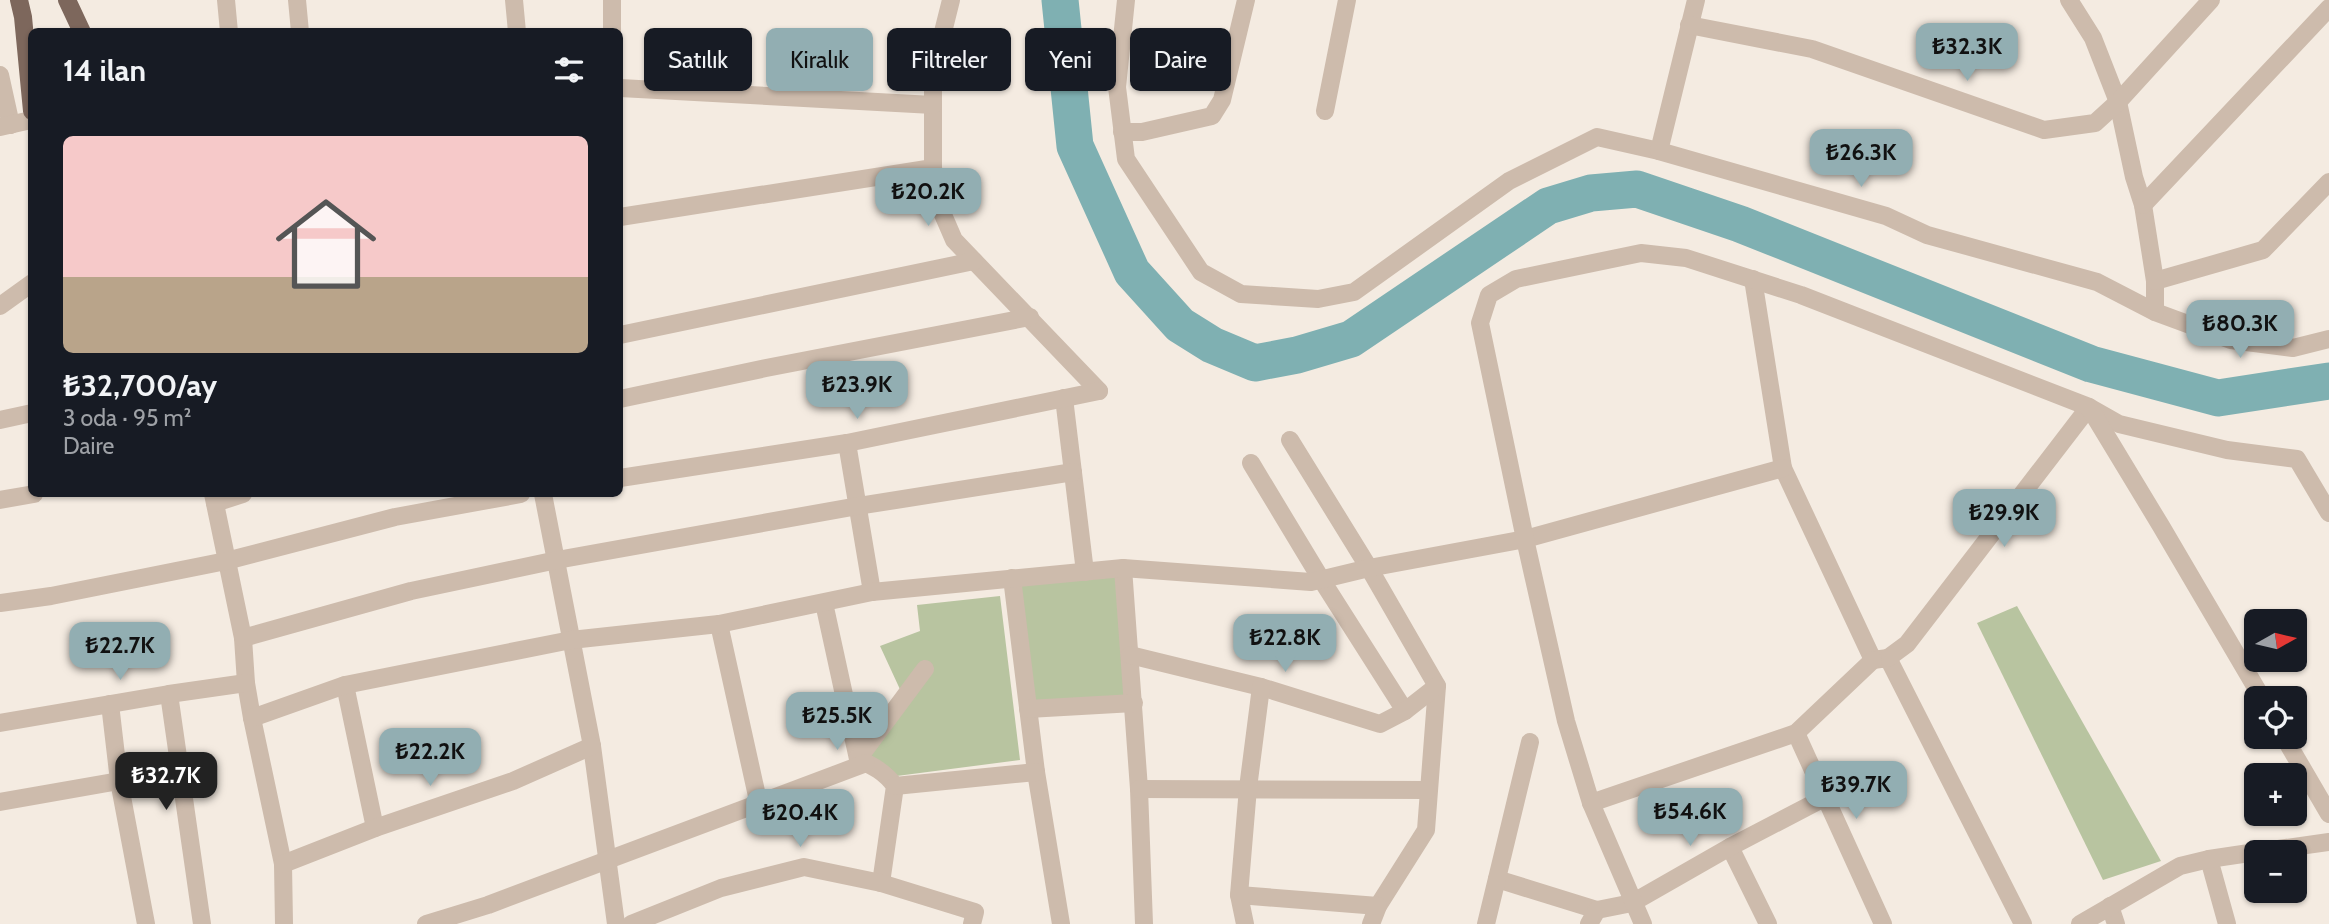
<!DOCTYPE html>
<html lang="tr">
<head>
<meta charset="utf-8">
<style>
  body { margin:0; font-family:Cabin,sans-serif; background:#20242c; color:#f1f3f6; height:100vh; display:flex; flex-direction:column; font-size:26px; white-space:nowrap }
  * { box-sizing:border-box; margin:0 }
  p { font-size:23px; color:#9ea1a6 }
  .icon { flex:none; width:38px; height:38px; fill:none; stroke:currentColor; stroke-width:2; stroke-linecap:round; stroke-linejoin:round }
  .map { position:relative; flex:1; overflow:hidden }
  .side { position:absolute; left:28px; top:28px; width:595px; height:469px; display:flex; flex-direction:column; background:#171b24; border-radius:10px; box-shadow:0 2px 5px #0004 }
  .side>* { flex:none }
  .guide { position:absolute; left:644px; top:28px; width:665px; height:63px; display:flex; gap:14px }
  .needle { width:46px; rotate:82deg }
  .controls { position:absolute; left:2244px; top:609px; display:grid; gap:14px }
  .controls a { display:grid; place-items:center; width:63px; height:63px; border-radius:10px; background:#171b24; box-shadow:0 2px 5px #0004; font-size:35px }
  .price { position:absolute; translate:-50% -60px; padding:0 16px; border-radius:14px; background:#92aeb2; color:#111; font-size:23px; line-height:46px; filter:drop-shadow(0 2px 4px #0008) }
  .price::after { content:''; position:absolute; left:50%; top:42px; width:21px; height:16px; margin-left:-10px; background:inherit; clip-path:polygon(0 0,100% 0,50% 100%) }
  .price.on { background:#222; color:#fff }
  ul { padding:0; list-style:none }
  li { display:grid; align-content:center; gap:14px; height:371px; padding:0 35px }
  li+li { border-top:2px solid #363941 }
  li span { display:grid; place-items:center; height:217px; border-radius:10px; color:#555 }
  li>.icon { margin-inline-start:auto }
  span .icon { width:126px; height:126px; fill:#fffc; stroke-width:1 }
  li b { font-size:30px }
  h2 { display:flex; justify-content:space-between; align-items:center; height:84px; padding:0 35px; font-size:30px }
  .pill { padding:0 24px; border-radius:10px; background:#171b24; box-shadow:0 2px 5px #0004; font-size:24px; line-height:63px }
  .pill.on { background:#92aeb2; color:#111 }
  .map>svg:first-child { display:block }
</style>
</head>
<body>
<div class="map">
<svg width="2329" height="924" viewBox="0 0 2329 924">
  <rect width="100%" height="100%" fill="#f4ebe1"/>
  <g fill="#b8c4a0">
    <path d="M 1123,568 L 1134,703 L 1028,709 L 1012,578 Z"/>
    <path d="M 1000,596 L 1020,760 L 889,777 L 858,759 L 904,698 L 880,646 L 920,631 L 917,605 Z"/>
    <path d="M 2017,606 L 2161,861 L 2103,880 L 1977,623 Z"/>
  </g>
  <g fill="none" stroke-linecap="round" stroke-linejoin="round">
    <path stroke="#7fb0b2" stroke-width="37" d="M 1060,0 L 1075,146 L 1132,272 L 1180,325 L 1212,345 L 1255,363 L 1297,355 L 1351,339 L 1548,206 L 1591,193 L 1637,189 L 1740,224 L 2091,364 L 2218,398 L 2329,381"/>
    <g stroke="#cdbbac" stroke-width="18">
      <path d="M 226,0 L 229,32"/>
      <path d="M 297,0 L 300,32"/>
      <path d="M 514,0 L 517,32"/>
      <path d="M 612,0 L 612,32"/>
      <path d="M 951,0 L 933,72 L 933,168 L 941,210 L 954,240 L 1099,391"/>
      <path d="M 1126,0 L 1117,87 L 1126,159 L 1201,272 L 1241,294 L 1318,299 L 1354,292 L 1509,181 L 1597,137 L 1659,151"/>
      <path d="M 1696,0 L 1659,151 L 1886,216 L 1927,235 L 2097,282 L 2155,312 L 2231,340 L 2293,348 L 2329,339"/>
      <path d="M 2069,0 L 2093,38 L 2118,102 L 2134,177 L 2143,205 L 2155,281 L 2155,312"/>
      <path d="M 1689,25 L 1812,49 L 2044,130 L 2095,123 L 2118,102 L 2211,0"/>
      <path d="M 0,75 L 11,125"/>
      <path d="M 620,88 L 933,105"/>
      <path d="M 1325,111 L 1347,0"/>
      <path d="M 0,127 L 31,120"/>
      <path d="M 1122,132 L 1142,132 L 1212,116 L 1222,100 L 1246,0"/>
      <path d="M 2143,205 L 2329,8"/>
      <path d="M 620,217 L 933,168"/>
      <path d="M 1753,279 L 1783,468 L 1873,660 L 1888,658 L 2023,924"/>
      <path d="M 2155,281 L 2263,250 L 2329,182"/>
      <path d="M 620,335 L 974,261"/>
      <path d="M 1064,398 L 1085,572"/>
      <path d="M 620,399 L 766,368 L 1030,317"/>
      <path d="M 0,420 L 32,413"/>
      <path d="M 1290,440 L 1369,568 L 1437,686 L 1426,830 L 1378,906 L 1371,924"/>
      <path d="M 847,443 L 872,592"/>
      <path d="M 1251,463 L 1321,579 L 1405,711"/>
      <path d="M 620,478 L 847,443 L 1099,391"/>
      <path d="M 213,494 L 243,638 L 246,683 L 252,718 L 283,864 L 284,924"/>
      <path d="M 543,494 L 592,746 L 616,924"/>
      <path d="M 0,500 L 34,494"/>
      <path d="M 215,503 L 243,494"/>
      <path d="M 1123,568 L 1139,789 L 1144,924"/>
      <path d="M 1012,578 L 1036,772 L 1061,924"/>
      <path d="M 0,603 L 51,596 L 226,561 L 395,517 L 521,494"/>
      <path d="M 824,603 L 858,759 C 873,766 885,772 895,786 L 881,883"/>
      <path d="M 719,624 L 759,805"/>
      <path d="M 243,638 L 411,591 L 557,560 L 858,506 L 1073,472"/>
      <path d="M 1130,655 L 1261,687 L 1380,724 L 1405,711 L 1437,686"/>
      <path d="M 1888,658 L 1907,644 L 2089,407 L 2119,424 L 2227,450 L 2297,459 L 2329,513"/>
      <path d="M 345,685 L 375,828"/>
      <path d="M 169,694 L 202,924"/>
      <path d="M 110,704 L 119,781 L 146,924"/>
      <path d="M 1028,709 L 1134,703"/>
      <path d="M 252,718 L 345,685 L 571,640 L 719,624 L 872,592 L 1123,568 L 1311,582 L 1369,568 L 1525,539 L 1783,468"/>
      <path d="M 0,723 L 169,694 L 246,683"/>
      <path d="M 1796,733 L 1883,924"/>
      <path d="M 2284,737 L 2329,814"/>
      <path d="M 858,759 L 925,669"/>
      <path d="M 895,786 L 1036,772"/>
      <path d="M 1139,789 L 1428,790"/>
      <path d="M 0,802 L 119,781"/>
      <path d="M 1591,803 L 1796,733 L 1873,660"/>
      <path d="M 1730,847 L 1768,924"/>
      <path d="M 2257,852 L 2329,842"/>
      <path d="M 2209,859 L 2227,924"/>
      <path d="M 283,864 L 375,828 L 513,781 L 592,746"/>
      <path d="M 1497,879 L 1597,910"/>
      <path d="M 1239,895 L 1378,906"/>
      <path d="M 2110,906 L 2116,924"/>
      <path d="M 426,924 L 488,905 L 866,763"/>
      <path d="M 631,924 L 721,888 L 804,867 L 881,883 L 975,912 L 972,924"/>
      <path d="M 1245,924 L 1239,895 L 1248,788 L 1261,687"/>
      <path d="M 1486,924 L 1530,742"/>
      <path d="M 1589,924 L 1597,910 L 1632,903 L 1730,847 L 1824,798"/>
      <path d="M 1643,924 L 1591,803 L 1566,721 L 1525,539 L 1480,323 L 1489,295 L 1516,279 L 1641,253 L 1686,258 L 1801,295 L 2089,407 L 2161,526 L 2262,698"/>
      <path d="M 2080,924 L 2180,866 L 2209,859 L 2256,852"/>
    </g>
    <path stroke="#cdbbac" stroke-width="18" d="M 0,306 L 32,283"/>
    <g stroke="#7d675c" stroke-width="18">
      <path d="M 19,0 L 23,17 L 32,111"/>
      <path d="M 67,0 L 82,32"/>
    </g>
  </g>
</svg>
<div class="controls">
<a><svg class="needle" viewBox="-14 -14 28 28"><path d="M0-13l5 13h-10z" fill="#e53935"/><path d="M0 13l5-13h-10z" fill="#9ea1a6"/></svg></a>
<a><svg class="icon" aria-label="locate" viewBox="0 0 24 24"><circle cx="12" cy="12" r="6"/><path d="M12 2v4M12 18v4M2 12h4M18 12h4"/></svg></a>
<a>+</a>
<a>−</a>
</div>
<b class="price" style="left:1967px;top:83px">₺32.3K</b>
<b class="price" style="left:1861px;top:189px">₺26.3K</b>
<b class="price" style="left:928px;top:228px">₺20.2K</b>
<b class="price" style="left:2240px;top:360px">₺80.3K</b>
<b class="price" style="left:857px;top:421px">₺23.9K</b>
<b class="price" style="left:2004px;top:549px">₺29.9K</b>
<b class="price" style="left:1285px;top:674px">₺22.8K</b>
<b class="price" style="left:120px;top:682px">₺22.7K</b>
<b class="price" style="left:837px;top:752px">₺25.5K</b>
<b class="price" style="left:430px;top:788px">₺22.2K</b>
<b class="price on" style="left:166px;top:812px">₺32.7K</b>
<b class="price" style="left:1856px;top:821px">₺39.7K</b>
<b class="price" style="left:1690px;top:848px">₺54.6K</b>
<b class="price" style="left:800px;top:849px">₺20.4K</b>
<div class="guide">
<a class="pill">Satılık</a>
<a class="pill on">Kiralık</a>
<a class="pill">Filtreler</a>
<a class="pill">Yeni</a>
<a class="pill">Daire</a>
</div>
<section class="side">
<h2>14 ilan<svg class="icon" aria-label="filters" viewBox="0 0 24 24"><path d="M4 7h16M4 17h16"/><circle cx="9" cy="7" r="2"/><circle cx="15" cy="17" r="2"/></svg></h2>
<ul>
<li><span style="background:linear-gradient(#f6c9c9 65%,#b9a48a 0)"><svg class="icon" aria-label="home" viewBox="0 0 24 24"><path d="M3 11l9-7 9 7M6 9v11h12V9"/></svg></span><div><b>₺32,700/ay</b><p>3 oda · 95 m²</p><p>Daire</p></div></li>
</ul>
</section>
</div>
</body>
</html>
